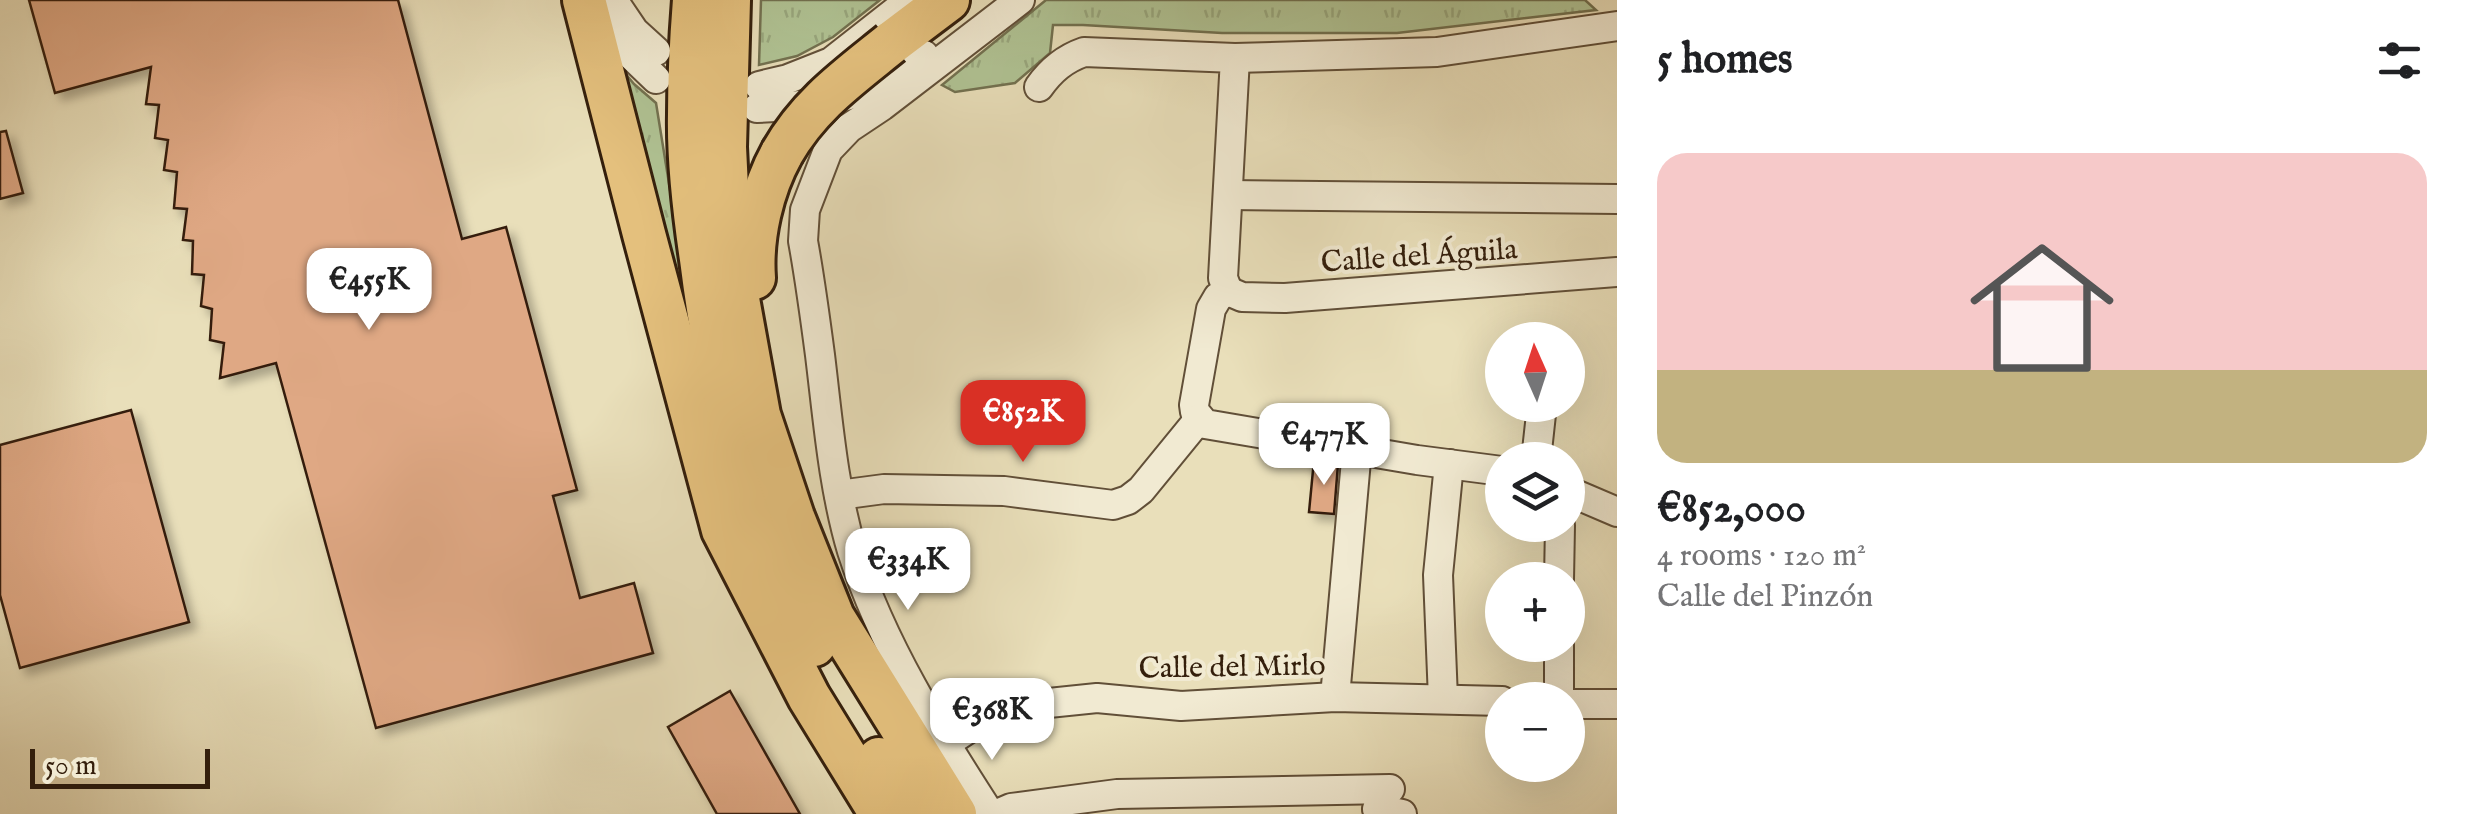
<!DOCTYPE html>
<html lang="en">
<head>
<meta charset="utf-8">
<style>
  body { margin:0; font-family:"IM FELL English",serif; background:#f6f6f6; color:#202124; height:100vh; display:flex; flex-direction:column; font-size:38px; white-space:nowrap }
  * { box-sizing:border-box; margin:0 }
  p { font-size:32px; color:#757577 }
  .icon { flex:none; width:55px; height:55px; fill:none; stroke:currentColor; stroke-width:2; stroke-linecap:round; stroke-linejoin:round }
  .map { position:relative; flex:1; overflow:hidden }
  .details { display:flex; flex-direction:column; background:#fff; width:850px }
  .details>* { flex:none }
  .needle { width:65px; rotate:357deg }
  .controls { position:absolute; left:1485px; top:322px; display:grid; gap:20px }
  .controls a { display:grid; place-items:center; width:100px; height:100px; border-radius:50%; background:#fff; box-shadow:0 10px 40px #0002; font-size:50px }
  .scale { position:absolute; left:30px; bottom:25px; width:180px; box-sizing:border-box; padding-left:10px; border:5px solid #341f0c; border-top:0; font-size:28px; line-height:35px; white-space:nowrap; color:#341f0c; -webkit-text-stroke:8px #f1ead2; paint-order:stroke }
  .price { position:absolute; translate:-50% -85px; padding:0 22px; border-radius:20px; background:#fff; color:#222; font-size:32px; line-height:65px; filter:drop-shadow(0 2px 5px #0008) }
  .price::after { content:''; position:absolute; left:50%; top:60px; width:30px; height:22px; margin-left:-15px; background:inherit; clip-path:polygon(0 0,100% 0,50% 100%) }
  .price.on { background:#d93025; color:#fff }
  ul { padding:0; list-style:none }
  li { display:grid; align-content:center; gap:20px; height:530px; padding:0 40px }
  li span { display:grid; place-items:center; height:310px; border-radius:30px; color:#555 }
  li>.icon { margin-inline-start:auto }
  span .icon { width:180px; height:180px; fill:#fffc; stroke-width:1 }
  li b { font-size:42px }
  h2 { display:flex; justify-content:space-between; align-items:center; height:120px; padding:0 40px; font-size:42px }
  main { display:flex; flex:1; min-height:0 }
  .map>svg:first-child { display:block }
</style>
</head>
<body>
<main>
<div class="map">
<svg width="1617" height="814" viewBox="0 0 1617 814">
  <defs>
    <pattern id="grass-tufts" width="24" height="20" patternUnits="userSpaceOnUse" patternTransform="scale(2.5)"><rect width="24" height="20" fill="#b0c394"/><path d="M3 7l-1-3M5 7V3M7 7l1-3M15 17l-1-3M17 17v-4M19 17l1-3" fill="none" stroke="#98a77e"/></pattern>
    <filter id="shadow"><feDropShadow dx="7" dy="7" stdDeviation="5" flood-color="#0004"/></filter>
  </defs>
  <rect width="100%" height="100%" fill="#e9dfba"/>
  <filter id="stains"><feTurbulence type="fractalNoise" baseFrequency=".002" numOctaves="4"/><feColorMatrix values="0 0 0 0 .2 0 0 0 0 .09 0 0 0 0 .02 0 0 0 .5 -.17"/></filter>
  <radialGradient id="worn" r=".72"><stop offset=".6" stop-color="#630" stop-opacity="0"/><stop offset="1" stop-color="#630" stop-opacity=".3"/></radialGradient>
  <g fill="url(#grass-tufts)" stroke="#727150" stroke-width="2.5">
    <path d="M 761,0 L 880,0 L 833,37 L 797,56 L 759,65 Z"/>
    <path d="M 1046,0 L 1585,0 L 1596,10 L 1397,33 L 1222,33 L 1083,25 L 1053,25 L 1050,53 L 1015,83 L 955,92 L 942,85 Z"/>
    <path d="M 615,61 L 634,84 L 656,103 L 698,363 Z"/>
  </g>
  <g fill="#dfa884" stroke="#341f0c" stroke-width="2.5" filter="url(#shadow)">
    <path d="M 29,0 L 398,0 L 462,239 L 506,227 L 577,490 L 553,496 L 580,598 L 634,583 L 653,653 L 376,728 L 276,363 L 220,378 L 224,343 L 210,340 L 212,309 L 201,306 L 204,275 L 192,274 L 193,241 L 183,240 L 187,209 L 174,208 L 177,172 L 164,170 L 168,140 L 155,138 L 159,105 L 146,104 L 151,67 L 55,93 Z"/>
    <path d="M 6,131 L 23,193 L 0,199 L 0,132 Z"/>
    <path d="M 131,410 L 189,622 L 20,668 L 0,595 L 0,445 Z"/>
    <path d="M 1314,460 L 1338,464 L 1334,514 L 1309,512 Z"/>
    <path d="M 730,691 L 800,814 L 717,814 L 668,727 Z"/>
  </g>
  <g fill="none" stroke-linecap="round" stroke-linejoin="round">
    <g stroke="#614f38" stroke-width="32">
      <g id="minor">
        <path d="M 613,0 L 634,31 L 656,51"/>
        <path d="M 596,14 L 607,32 L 656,79"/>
        <path d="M 1235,58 L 1437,52 L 1617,26"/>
        <path d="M 759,86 L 788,79 L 831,62 L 910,0"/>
        <path d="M 1039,87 C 1051,70 1064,59 1084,52 L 1235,58 L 1223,278 L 1228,291 L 1218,297 L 1211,309 L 1194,405 L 1195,412 L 1205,424 L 1417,460 L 1502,471"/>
        <path d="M 757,108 C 791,107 829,104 860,91 C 883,82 904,68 924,55"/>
        <path d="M 1228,195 L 1617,199"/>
        <path d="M 1228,291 L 1242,297 L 1285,298 L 1617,272"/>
        <path d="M 1536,460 L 1542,405"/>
        <path d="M 1568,491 L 1617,512"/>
        <path d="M 839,495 L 884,489 L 1004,491 L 1113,505 L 1128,500 L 1141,490 L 1199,419"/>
        <path d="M 1559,580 L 1560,525"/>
        <path d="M 1335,697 L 1357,449"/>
        <path d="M 1443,699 L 1438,575 L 1449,464"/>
        <path d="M 1559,700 L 1559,645"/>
        <path d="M 1568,704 L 1617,704"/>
        <path d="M 945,744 L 1000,708 L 1097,698 L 1181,706 L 1335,697 L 1502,701"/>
        <path d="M 1377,809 L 1402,814"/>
        <path d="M 990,814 C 937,732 882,645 852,551 C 833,487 828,420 820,355 C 815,317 810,279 803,241 L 805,210 L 828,150 L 849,128 L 882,106 L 1020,0"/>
        <path d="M 997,814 L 1011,808 L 1117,794 L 1390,789"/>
      </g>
    </g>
    <g stroke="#341f0c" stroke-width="48">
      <g id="highway">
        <path d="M 584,0 L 644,234 L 723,530 L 809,697 L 881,814"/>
        <path d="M 694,0 C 691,38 689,76 689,114 C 688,162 694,212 701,259 C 718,396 752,521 814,645"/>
        <path d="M 729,0 L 725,147 L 729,230 L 738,299 L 759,415 L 793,517 L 833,617 L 955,814"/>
        <path d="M 891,43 L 948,0"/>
        <path d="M 754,278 C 751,237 762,189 782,153"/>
        <path d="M 879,759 L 914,814"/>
      </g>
    </g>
    <use href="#minor" stroke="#f1ead2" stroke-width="28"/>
    <use href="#highway" stroke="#e4c07d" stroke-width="42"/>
    <g stroke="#341f0c" stroke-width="48" stroke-linecap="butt">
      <path id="highway-bridge" d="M 782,153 C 809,105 849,77 891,43"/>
    </g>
    <use href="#highway-bridge" stroke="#e4c07d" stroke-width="42"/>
  </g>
  <g text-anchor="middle" stroke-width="8" stroke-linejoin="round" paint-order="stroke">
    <g font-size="30" fill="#341f0c" stroke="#f1ead2">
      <text transform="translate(1419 255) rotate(-4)" y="10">Calle del Águila</text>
      <text transform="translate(1232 666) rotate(-1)" y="10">Calle del Mirlo</text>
    </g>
  </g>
  <rect width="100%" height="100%" filter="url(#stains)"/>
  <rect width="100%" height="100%" fill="url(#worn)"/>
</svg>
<div class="controls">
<a><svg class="needle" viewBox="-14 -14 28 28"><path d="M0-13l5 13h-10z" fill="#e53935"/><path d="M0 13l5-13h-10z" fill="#757577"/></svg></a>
<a><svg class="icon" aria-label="layers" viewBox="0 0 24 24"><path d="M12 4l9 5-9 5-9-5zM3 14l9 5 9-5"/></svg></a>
<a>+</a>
<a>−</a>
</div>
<div class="scale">50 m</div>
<b class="price" style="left:369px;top:333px">€455K</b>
<b class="price on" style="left:1023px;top:465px">€852K</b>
<b class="price" style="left:1324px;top:488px">€477K</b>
<b class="price" style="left:908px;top:613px">€334K</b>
<b class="price" style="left:992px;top:763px">€368K</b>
</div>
<section class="details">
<h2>5 homes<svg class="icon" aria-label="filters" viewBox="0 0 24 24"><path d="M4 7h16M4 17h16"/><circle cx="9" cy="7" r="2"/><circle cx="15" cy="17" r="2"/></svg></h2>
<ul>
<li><span style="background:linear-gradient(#f6c9c9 70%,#c2b280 0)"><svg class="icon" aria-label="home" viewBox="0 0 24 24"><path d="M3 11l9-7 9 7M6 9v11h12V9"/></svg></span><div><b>€852,000</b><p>4 rooms · 120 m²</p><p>Calle del Pinzón</p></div></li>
</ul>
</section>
</main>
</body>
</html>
